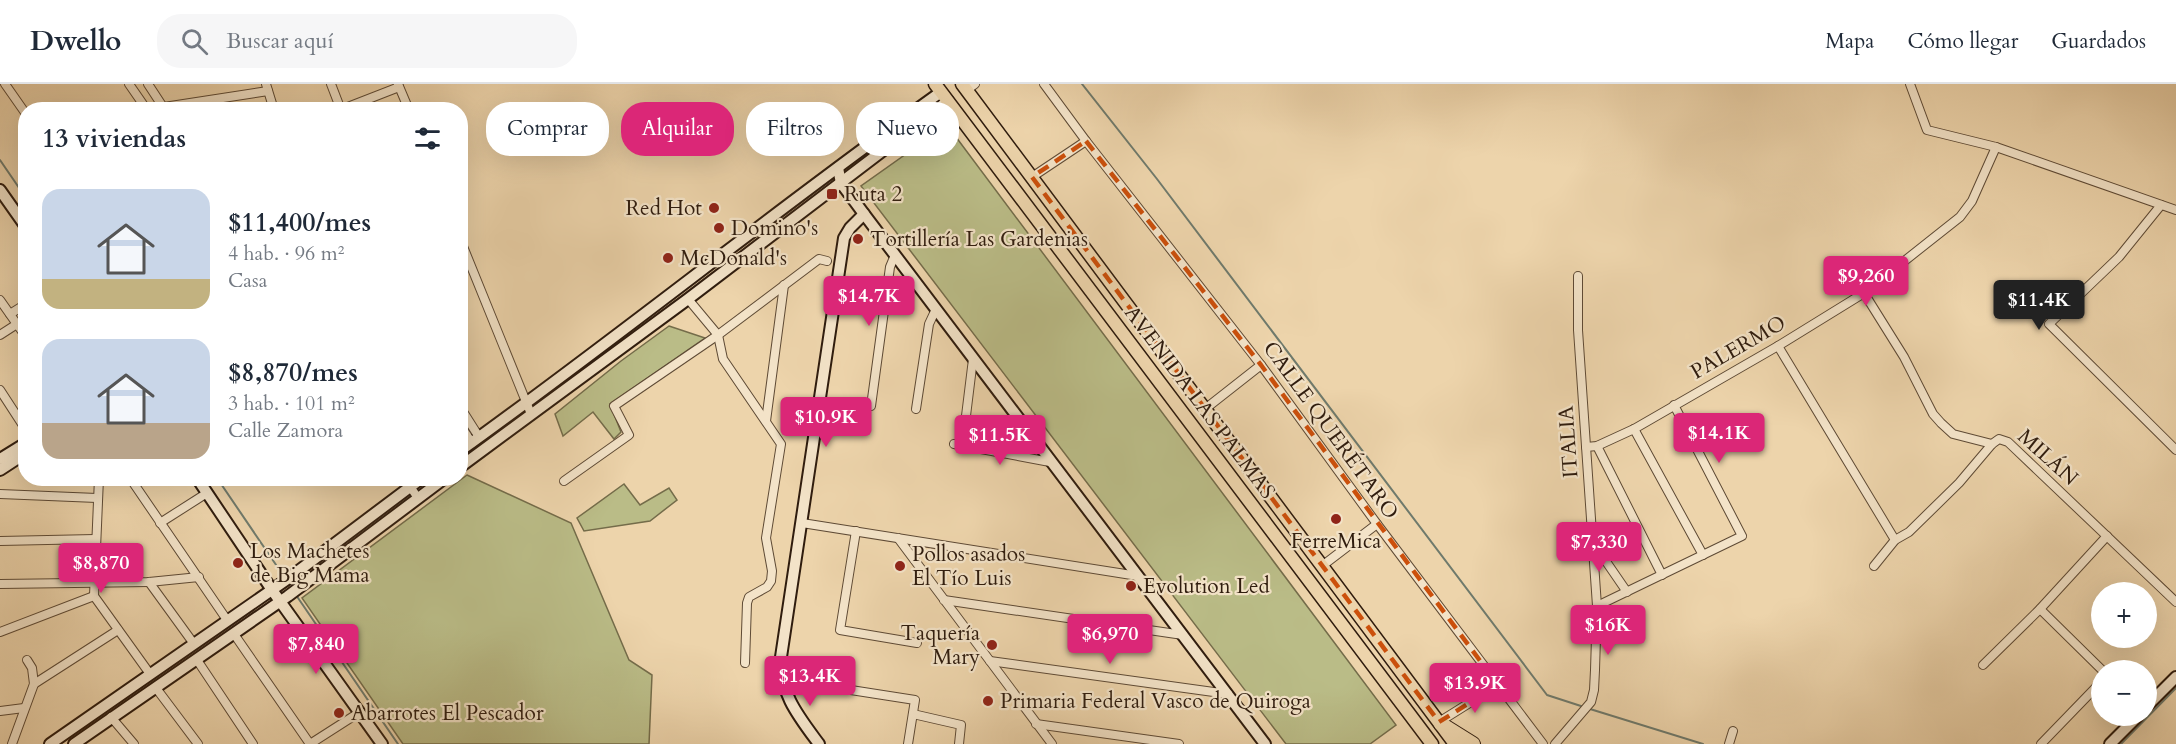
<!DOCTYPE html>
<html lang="es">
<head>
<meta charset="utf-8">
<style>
  body { margin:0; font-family:Cardo,serif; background:#f6f6f7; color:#1f2937; height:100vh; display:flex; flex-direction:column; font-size:22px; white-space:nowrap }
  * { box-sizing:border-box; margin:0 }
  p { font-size:20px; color:#747a83 }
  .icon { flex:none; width:33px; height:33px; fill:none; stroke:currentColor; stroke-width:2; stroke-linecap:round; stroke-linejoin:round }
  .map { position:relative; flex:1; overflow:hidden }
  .panel { position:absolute; left:18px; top:18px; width:450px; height:384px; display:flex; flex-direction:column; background:#fff; border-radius:24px; box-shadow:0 6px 24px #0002 }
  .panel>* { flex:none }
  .banner { position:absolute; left:486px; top:18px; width:570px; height:54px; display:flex; gap:12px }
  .buttons { position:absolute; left:2091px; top:498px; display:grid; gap:12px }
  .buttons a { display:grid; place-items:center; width:66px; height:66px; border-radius:50%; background:#fff; box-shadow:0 6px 24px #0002; font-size:30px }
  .price { position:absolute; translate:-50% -51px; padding:0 14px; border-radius:6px; background:#db2777; color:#fff; font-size:20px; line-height:39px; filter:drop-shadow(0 2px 3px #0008) }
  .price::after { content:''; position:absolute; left:50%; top:36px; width:18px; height:14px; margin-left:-9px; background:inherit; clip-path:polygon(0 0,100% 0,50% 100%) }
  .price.on { background:#222; color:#fff }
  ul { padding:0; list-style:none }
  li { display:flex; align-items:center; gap:18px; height:150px; padding:0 24px }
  li span { display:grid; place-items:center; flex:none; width:168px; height:120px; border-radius:18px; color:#555 }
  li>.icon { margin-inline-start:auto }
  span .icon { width:72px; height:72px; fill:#fffc; stroke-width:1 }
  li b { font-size:26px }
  h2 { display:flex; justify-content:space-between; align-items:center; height:72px; padding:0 24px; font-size:26px }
  .tag { padding:0 21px; border-radius:24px; background:#fff; box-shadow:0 6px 24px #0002; font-size:21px; line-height:54px }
  .tag.on { background:#db2777; color:#fff }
  header { display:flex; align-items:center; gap:36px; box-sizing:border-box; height:84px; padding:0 30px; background:#fff; border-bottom:2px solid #e0e1e3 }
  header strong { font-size:28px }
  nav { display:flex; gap:33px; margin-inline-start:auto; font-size:21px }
  .search { width:420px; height:54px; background:#f6f6f7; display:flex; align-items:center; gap:15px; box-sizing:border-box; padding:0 21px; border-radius:24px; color:#747a83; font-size:22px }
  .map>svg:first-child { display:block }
</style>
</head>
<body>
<header>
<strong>Dwello</strong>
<div class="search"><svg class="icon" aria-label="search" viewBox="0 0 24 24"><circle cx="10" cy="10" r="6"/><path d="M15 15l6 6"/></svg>Buscar aquí</div>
<nav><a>Mapa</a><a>Cómo llegar</a><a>Guardados</a></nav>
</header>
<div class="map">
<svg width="2176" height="660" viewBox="0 0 2176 660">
  <rect width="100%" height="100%" fill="#edd4ab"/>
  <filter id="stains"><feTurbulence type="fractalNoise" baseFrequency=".00333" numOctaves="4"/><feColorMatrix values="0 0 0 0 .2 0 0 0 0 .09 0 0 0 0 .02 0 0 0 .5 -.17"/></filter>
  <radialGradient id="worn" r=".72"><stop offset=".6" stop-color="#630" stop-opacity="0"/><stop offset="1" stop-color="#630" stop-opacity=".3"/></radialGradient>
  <g fill="#babc87" stroke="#746c4a" stroke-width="1.5">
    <path d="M 947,41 L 1396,641 L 1370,660 L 1286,660 L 861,102 Z"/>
    <path d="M 669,242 L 705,254 L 610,320 L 621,348 L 614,355 L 593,328 L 563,352 L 555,330 L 621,277 Z"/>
    <path d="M 467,391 L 571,439 L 629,576 L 652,591 L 649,660 L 403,660 L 302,514 Z"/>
    <path d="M 624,400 L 640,421 L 669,404 L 677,416 L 650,437 L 584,447 L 577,434 Z"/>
  </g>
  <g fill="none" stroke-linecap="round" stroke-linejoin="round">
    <g stroke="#6f7a6c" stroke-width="2">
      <path d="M 1082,0 L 1157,95 L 1547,611 L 1584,623"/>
      <path d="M 0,76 L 26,114"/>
      <path d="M 217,394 L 285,494"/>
      <path d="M 296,511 L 398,660"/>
      <path d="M 1590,625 L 1703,660"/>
      <path d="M 2121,660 L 2176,604"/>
    </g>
    <g stroke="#5e4a35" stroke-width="10">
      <g id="street">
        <path d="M 5,0 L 26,30"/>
        <path d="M 129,0 L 147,26"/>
        <path d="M 148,0 L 165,26"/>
        <path d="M 266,0 L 274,26"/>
        <path d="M 331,0 L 341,26"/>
        <path d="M 398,0 L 409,26"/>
        <path d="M 1044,0 L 1086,57"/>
        <path d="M 1910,0 L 1927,46 L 1996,63 L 2176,126"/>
        <path d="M 967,6 L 975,0"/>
        <path d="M 164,23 L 268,7"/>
        <path d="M 340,26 L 399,3"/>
        <path d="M 1032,93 L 1086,57 L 1261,281 L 1377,440 L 1543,660"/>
        <path d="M 2161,121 L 2119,173 L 2049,240 L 2176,366"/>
        <path d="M 460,155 L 531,330"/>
        <path d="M 1864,209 L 1904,273 L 1933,330 L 1941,339 L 1953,350 L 1992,360"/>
        <path d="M 688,215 L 718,251 L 723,275 L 781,360 L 766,454 L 772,487 L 771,497 L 767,503 L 749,513 L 747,519 L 745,579"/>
        <path d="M 0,216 L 26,253"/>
        <path d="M 10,230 L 26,220"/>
        <path d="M 0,251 L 17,240"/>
        <path d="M 1778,262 L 1895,456"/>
        <path d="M 0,306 L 26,346"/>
        <path d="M 871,322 L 890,183 L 895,171"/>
        <path d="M 460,323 L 479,353"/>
        <path d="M 916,325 L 929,240 L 936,225"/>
        <path d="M 1205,325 L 1261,281"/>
        <path d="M 766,337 L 784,201"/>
        <path d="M 460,341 L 472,359"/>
        <path d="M 1634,345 L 1703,471"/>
        <path d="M 964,348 L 973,275"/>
        <path d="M 954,360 L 1050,378"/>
        <path d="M 1597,362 L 1662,491"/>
        <path d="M 1586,363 L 1597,362 L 1634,345 L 1778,262 L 1864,209 L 1960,133 L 1972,117 L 1996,63"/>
        <path d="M 130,394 L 227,536"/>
        <path d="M 404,394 L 418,414"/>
        <path d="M 564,397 L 629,351 L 614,322 L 718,251 L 819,175 L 827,177"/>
        <path d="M 0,410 L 97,414"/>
        <path d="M 160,439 L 207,409"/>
        <path d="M 802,439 L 1138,492"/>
        <path d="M 856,447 L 840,546 L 917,559"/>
        <path d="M 898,454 L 1052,660"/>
        <path d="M 0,457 L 95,455"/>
        <path d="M 1592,457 L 1627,508"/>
        <path d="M 1322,482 L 1377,440"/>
        <path d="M 1874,482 L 1895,456 L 1909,448 L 1959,399 L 1992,360 L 1999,355 L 2008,358 L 2176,518"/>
        <path d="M 149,498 L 194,560"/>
        <path d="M 0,500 L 149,498 L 199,493"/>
        <path d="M 94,512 L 99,394"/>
        <path d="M 94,512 L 150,590"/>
        <path d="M 944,516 L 1183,551"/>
        <path d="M 1597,522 L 1742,452 L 1674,321"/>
        <path d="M 2040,525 L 2102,586"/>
        <path d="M 0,548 L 94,512"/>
        <path d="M 234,550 L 310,660"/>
        <path d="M 197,576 L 253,660"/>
        <path d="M 990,577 L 1228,610"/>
        <path d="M 1983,581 L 2040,525 L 2107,452"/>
        <path d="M 34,600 L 118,546"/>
        <path d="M 156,604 L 198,660"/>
        <path d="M 838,604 L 915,616 L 908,660"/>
        <path d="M 0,627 L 24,624"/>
        <path d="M 913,630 L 961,641 L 959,660"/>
        <path d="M 111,633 L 134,660"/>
        <path d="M 1439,638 L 1498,601"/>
        <path d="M 1036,640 L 1179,660"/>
        <path d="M 12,660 L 34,600 L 32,584 L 27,576"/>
        <path d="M 310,660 L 360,628"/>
        <path d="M 1555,660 L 1591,618 L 1594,606 L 1595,586 L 1597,522 L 1578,246 L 1578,192"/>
        <path d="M 1729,660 L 1733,647"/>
        <path d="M 2041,660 L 2102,597"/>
      </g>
    </g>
    <g stroke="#2f1c0e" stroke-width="14">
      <g id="secondary">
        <path d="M 838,84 L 841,99 L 864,130 L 1265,660"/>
        <path d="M 0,106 L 26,143"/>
        <path d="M 460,367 C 623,250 778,124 941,8"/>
        <path d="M 0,375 L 26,359"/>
        <path d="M 460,383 L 688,215 L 948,17"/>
        <path d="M 0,386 L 26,369"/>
        <path d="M 197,394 L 272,506 L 382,660"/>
        <path d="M 2146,623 L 2176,593"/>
        <path d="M 50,660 L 289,494 L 422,394"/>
        <path d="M 74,660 L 288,512 L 445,394"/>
        <path d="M 819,660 C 799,633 779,609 781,573 L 844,154 L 850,144 L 864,130"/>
        <path d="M 2110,660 L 2138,632"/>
      </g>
    </g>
    <g stroke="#2f1c0e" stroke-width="15">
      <g id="primary">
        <path d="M 935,0 L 1432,660"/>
        <path d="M 962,0 L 1455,660"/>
      </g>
    </g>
    <g stroke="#2f1c0e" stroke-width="16">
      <path id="highway" d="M 1441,640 L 1473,660"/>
    </g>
    <use href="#street" stroke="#f3e3c8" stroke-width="8"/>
    <use href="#secondary" stroke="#f3e3c8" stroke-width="10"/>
    <use href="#primary" stroke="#edd4ab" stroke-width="12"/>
    <use href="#highway" stroke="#edd4ab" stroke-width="14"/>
  </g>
  <path fill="none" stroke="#cc500c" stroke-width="4.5" stroke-dasharray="12 8" stroke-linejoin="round" d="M 1086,57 L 1261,281 L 1498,601 L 1439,638 L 1032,93 Z"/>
  <g fill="#8f2418" stroke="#f3e3c8" stroke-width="2">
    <rect x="826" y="104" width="12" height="12" rx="3"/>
    <circle cx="714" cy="124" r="6"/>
    <circle cx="719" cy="144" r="6"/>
    <circle cx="858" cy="155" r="6"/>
    <circle cx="668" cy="174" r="6"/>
    <circle cx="1336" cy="435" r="6"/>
    <circle cx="238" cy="479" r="6"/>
    <circle cx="900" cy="482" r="6"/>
    <circle cx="1131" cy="502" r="6"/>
    <circle cx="992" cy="561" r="6"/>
    <circle cx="988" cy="617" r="6"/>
    <circle cx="339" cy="629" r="6"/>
  </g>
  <g text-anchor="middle" stroke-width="4.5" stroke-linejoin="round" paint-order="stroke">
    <g font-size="21" fill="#2f1c0e" stroke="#f3e3c8" text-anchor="start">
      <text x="844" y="117">Ruta 2</text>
      <text x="702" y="131" text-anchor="end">Red Hot</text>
      <text x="731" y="151">Domino's</text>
      <text x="870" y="162">Tortillería Las Gardenias</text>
      <text x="680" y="181">McDonald's</text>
      <text x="1336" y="464" text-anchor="middle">FerreMica</text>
      <text x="250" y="474">Los Machetes<tspan x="250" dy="24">de Big Mama</tspan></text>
      <text x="912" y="477">Pollos asados<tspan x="912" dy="24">El Tío Luis</tspan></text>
      <text x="1143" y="509">Evolution Led</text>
      <text x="980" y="556" text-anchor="end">Taquería<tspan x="980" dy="24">Mary</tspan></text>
      <text x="1000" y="624">Primaria Federal Vasco de Quiroga</text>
      <text x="351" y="636">Abarrotes El Pescador</text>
    </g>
    <g font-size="21" fill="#2f1c0e" stroke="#f3e3c8">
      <text transform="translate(1738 263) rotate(-30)" y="7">PALERMO</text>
      <text transform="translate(1200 318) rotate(53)" y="7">AVENIDA LAS PALMAS</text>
      <text transform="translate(1331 346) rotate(54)" y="7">CALLE QUERÉTARO</text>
      <text transform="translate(1568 358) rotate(-94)" y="7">ITALIA</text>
      <text transform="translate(2048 373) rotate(42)" y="7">MILÁN</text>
    </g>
  </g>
  <rect width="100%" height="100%" filter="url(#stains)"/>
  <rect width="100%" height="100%" fill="url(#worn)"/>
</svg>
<div class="buttons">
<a>+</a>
<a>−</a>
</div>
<b class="price" style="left:1866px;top:223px">$9,260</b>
<b class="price" style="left:869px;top:243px">$14.7K</b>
<b class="price on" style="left:2039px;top:247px">$11.4K</b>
<b class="price" style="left:826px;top:364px">$10.9K</b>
<b class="price" style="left:1719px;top:380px">$14.1K</b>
<b class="price" style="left:1000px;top:382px">$11.5K</b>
<b class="price" style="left:1599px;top:489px">$7,330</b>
<b class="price" style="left:101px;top:510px">$8,870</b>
<b class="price" style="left:1608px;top:572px">$16K</b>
<b class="price" style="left:1110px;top:581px">$6,970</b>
<b class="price" style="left:316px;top:591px">$7,840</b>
<b class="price" style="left:810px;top:623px">$13.4K</b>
<b class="price" style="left:1475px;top:630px">$13.9K</b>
<div class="banner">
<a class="tag">Comprar</a>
<a class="tag on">Alquilar</a>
<a class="tag">Filtros</a>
<a class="tag">Nuevo</a>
</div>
<section class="panel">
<h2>13 viviendas<svg class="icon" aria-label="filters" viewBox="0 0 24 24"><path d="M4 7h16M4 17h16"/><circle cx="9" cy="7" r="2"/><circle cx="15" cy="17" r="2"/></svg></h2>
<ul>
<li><span style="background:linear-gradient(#c9d6e8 75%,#c2b280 0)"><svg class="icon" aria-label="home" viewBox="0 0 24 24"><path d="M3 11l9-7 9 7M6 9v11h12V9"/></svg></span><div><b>$11,400/mes</b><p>4 hab. · 96 m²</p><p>Casa</p></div></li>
<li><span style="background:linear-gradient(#c9d6e8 70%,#b9a48a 0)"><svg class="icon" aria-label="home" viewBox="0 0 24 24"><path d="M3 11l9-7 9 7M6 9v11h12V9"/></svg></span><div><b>$8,870/mes</b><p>3 hab. · 101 m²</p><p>Calle Zamora</p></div></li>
</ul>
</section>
</div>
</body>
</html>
